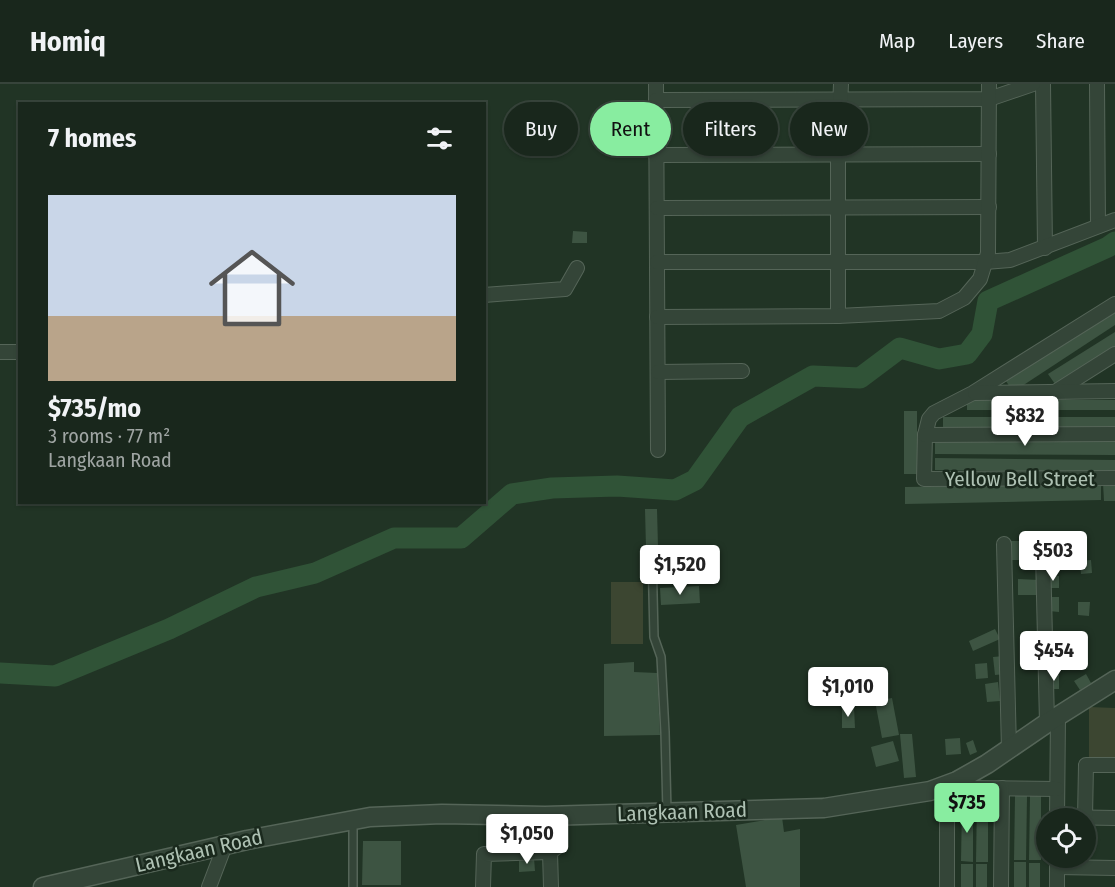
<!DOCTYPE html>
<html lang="en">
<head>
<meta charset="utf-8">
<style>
  body { margin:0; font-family:"Fira Sans Condensed",sans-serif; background:#263329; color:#f1f3f6; height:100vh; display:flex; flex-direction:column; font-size:22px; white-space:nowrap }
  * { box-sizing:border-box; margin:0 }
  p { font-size:20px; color:#9fa5a3 }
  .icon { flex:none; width:33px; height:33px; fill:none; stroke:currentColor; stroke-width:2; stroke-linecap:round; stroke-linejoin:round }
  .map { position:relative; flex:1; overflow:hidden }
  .side { position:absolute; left:18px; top:18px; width:468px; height:402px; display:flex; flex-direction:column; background:#19271c; border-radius:0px; box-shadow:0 2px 4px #0004,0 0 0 2px #37443b }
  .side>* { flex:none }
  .hud { position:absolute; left:504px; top:18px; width:520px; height:54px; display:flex; gap:12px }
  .tools { position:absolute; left:1036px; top:724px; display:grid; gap:12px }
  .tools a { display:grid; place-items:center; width:60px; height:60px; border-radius:50%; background:#19271c; box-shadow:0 2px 4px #0004,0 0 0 2px #37443b; font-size:30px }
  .price { position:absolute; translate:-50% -51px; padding:0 14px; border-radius:6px; background:#fff; color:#222; font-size:20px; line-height:39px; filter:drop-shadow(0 2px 3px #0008) }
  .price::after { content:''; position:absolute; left:50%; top:36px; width:18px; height:14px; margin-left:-9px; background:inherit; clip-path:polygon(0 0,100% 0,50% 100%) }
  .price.selected { background:#88eda0; color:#111 }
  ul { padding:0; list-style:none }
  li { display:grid; align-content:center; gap:12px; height:318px; padding:0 30px }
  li+li { border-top:2px solid #37443b }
  li span { display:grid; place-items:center; height:186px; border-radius:0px; color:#555 }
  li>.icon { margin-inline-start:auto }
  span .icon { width:108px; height:108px; fill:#fffc; stroke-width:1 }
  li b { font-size:26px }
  h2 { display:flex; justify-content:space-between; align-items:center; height:72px; padding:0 30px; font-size:26px }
  .pill { padding:0 21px; border-radius:27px; background:#19271c; box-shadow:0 2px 4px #0004,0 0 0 2px #37443b; font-size:21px; line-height:54px }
  .pill.selected { background:#88eda0; color:#111 }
  header { display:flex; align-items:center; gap:36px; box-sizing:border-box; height:84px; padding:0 30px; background:#19271c; border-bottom:2px solid #37443b }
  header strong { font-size:28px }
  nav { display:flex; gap:33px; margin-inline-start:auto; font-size:21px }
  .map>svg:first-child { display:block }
</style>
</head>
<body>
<header>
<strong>Homiq</strong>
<nav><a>Map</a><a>Layers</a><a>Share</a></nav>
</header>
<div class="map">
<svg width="1115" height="803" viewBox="0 0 1115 803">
  <rect width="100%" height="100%" fill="#213425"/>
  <g fill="#3c4631">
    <rect x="611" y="498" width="32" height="62"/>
    <path d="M 1089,623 L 1115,624 L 1115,674 L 1089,673 Z"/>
  </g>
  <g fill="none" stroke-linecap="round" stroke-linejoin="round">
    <path stroke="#305337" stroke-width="21" d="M 0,589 L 55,592 L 169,545 L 256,503 L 315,489 L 394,454 L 461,454 L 512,410 L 552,404 L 617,402 L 675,406 L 695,396 L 740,333 L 813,292 L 860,294 L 900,264 L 939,275 L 967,270 L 982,250 L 988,217 L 1108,163 L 1115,158"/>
  </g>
  <g fill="#3d5442">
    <path d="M 573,147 L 587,148 L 587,159 L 572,159 Z"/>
    <path d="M 1115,226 L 1115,241 L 1013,308 L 1006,297 Z"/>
    <path d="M 1115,248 L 1115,262 L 1055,300 L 1048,290 Z"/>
    <rect x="967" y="316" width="148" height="10"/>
    <rect x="904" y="327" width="13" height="63"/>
    <rect x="943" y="333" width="172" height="13"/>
    <path d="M 935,355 L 1115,356 L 1115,371 L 935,370 Z"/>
    <path d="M 935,374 L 1115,376 L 1115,388 L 935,386 Z"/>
    <path d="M 1115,398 L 1115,417 L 1104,417 L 1103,399 Z"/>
    <path d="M 1101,400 L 1101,416 L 905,420 L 905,403 Z"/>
    <path d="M 645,425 L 657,425 L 658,463 L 646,464 Z"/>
    <path d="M 1006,457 L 1026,457 L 1027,476 L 1006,476 Z"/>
    <path d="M 1091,476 L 1092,489 L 1081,490 L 1080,477 Z"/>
    <rect x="1047" y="492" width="12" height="12"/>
    <path d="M 1018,495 L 1039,496 L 1039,511 L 1018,511 Z"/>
    <path d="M 699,502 L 700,519 L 661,521 L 660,504 Z"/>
    <path d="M 1050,513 L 1059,513 L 1059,528 L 1049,527 Z"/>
    <path d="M 1078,518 L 1090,518 L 1089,532 L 1078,531 Z"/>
    <path d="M 995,545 L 1000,555 L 973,567 L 969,557 Z"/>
    <path d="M 1075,549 L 1085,549 L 1086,560 L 1075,560 Z"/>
    <path d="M 1004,572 L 1006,590 L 995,591 L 993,573 Z"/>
    <path d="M 1075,573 L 1088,574 L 1088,584 L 1075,583 Z"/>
    <path d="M 634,578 L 634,588 L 657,589 L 660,651 L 604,652 L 604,580 Z"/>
    <path d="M 987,579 L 988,594 L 976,595 L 975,580 Z"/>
    <path d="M 1086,590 L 1091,599 L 1080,606 L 1074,597 Z"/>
    <rect x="1049" y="591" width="10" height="14"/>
    <path d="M 998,598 L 1000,617 L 987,618 L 985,600 Z"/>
    <path d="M 892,614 L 899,651 L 882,654 L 875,617 Z"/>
    <path d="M 842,623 L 854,623 L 855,644 L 842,644 Z"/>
    <path d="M 900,650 L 912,650 L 916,693 L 904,694 Z"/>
    <path d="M 960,654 L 961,670 L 946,671 L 945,655 Z"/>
    <path d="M 973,656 L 977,668 L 970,671 L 966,659 Z"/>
    <path d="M 893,657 L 899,677 L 876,683 L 871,663 Z"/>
    <path d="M 1015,712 L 1027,712 L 1026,776 L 1014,776 Z"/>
    <path d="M 1030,712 L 1041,712 L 1041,776 L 1029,776 Z"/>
    <path d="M 977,714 L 988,714 L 988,778 L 976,778 Z"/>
    <path d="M 962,721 L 973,721 L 973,778 L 961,777 Z"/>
    <path d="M 782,733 L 784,748 L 800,745 L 800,803 L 746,803 L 736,741 Z"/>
    <path d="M 363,757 L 401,757 L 401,801 L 362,801 Z"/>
    <path d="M 534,774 L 535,787 L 519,788 L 519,775 Z"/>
    <rect x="1014" y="778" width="12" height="25"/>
    <rect x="1029" y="779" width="11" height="24"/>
    <rect x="961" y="780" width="12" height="23"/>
    <rect x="976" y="780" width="11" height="23"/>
  </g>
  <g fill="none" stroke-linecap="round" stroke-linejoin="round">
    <g stroke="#556558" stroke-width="10">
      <g id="service">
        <path d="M 652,468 L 654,553 L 661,573 L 665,648 L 667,728"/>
        <path d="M 353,803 L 353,739"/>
      </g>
    </g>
    <g stroke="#556558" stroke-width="16">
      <g id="minor">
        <path d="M 656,0 L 658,366"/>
        <path d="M 1043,0 L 1045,164"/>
        <path d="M 1097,0 L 1098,142"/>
        <path d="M 656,16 L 989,15 L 1033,0"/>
        <path d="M 656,71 L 989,70"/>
        <path d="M 657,124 L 989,123"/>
        <path d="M 657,178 L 985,178 L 1010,176 L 1115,136"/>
        <path d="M 484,211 L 565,205 L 577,184"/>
        <path d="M 1115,220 L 973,309 L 934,329 L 929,335 L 925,351 L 924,395 L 1115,394"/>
        <path d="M 838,232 L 838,70 L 841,0"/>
        <path d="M 657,233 L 838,232 L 939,227 L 964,214 L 980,195 L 988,169 L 989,0"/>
        <path d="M 0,268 L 20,268"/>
        <path d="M 658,288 L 742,287"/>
        <path d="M 1055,308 L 1115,270"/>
        <path d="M 975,309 L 1115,307"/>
        <path d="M 925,351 L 1115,350"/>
        <path d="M 1004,460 L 1009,666"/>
        <path d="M 1043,470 L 1047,639"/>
        <path d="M 545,732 L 544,763 L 550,768 L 551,803"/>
        <path d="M 1057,733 L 1115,734"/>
        <path d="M 1085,734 L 1086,681 L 1115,681"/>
        <path d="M 1057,735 L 1058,632"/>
        <path d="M 550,768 L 557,763 L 560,731"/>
        <path d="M 1057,783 L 1115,784"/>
        <path d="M 209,803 L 225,761"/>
        <path d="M 483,803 L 484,770 L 550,768"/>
        <path d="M 947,803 L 947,732 L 954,714 L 968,704 L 1057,705"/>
        <path d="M 1001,803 L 1002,704"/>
        <path d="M 1057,803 L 1057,774"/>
      </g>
    </g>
    <g stroke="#556558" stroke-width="21">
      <path id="tertiary" d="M 43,803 L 247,756 L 370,733 L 442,730 L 545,732 L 824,724 L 930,707 L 957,697 L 987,680 L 1047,639 L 1115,596"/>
    </g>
    <use href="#service" stroke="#344538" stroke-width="7"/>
    <use href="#minor" stroke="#344538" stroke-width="14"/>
    <use href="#tertiary" stroke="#344538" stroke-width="18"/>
  </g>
  <g text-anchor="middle" stroke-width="5" stroke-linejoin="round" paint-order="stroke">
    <g font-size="21" fill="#aec1b3" stroke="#1a291d">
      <text x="1020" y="402">Yellow Bell Street</text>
      <text transform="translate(682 728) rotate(-2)" y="7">Langkaan Road</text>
      <text transform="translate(199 767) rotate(-13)" y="7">Langkaan Road</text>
    </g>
  </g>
</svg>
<div class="tools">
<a><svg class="icon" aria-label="locate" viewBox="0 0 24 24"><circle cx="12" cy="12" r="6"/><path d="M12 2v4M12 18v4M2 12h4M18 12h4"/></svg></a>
</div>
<b class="price" style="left:1025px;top:363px">$832</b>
<b class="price" style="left:1053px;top:498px">$503</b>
<b class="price" style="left:680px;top:512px">$1,520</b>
<b class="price" style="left:1054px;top:598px">$454</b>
<b class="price" style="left:848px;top:634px">$1,010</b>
<b class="price selected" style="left:967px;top:750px">$735</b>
<b class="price" style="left:527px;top:781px">$1,050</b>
<div class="hud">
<a class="pill">Buy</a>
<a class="pill selected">Rent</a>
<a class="pill">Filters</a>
<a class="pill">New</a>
</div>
<section class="side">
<h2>7 homes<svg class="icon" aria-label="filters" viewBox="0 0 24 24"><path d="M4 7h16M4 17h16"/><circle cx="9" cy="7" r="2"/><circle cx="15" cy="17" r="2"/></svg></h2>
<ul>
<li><span style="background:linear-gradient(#c9d6e8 65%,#b9a48a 0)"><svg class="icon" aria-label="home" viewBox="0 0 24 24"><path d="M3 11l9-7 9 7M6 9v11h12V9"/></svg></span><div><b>$735/mo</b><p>3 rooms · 77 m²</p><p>Langkaan Road</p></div></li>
</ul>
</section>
</div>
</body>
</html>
